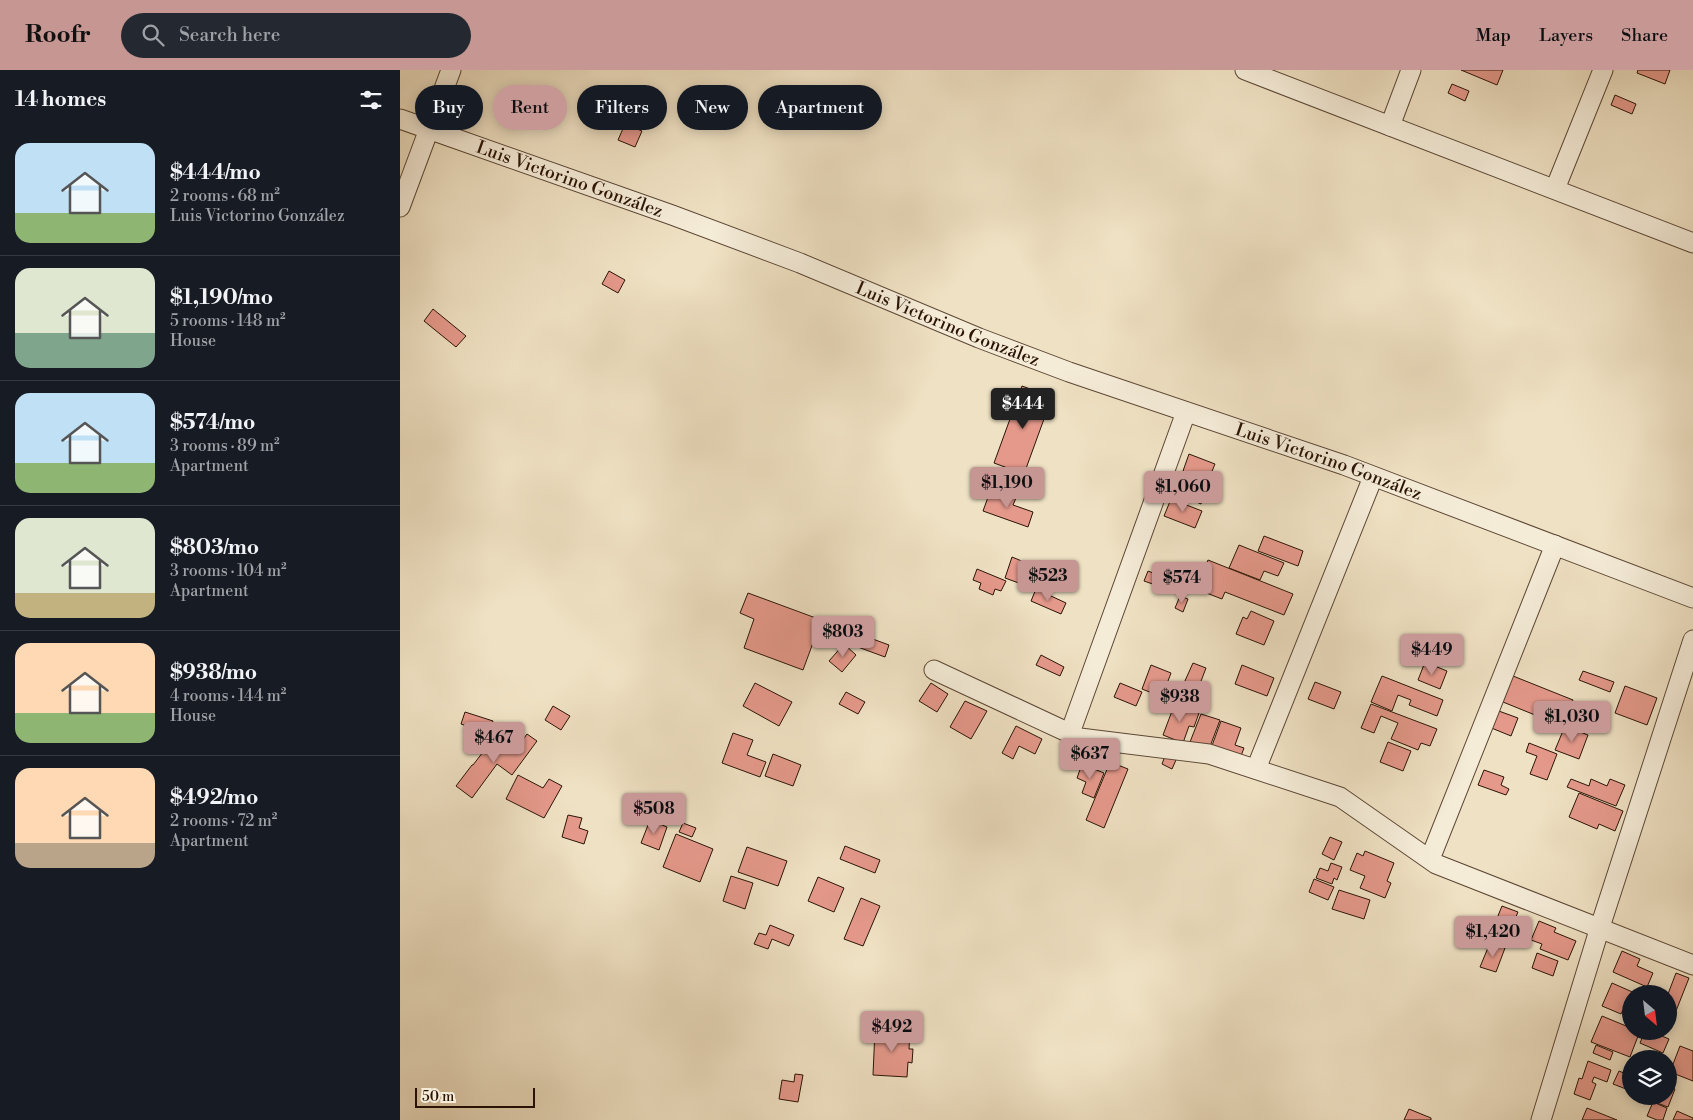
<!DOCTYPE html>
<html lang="en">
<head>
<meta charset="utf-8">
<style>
  body { margin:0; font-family:"Libre Bodoni",serif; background:#242831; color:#f1f3f6; height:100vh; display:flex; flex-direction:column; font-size:19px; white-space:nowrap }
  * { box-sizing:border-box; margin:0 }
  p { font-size:16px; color:#9ea1a6 }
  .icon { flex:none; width:28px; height:28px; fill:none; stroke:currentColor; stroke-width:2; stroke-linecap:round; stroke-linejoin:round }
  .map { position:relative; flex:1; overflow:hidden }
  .side { display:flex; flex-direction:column; background:#171b24; width:400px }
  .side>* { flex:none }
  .top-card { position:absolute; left:15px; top:15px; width:475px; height:45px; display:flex; gap:10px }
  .needle { width:32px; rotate:152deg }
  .tools { position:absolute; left:1222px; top:915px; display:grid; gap:10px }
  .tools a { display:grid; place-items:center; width:55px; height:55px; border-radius:50%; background:#171b24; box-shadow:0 2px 12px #0003; font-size:25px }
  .scale { position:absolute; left:15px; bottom:12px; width:120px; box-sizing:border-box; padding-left:5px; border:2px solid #2b1406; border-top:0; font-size:14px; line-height:18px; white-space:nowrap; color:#2b1406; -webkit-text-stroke:4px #f5ecd8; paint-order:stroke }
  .price { position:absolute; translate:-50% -42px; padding:0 11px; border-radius:5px; background:#c59692; color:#111; font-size:16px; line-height:32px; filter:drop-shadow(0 1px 2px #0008) }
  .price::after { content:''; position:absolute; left:50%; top:30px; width:15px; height:11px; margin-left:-8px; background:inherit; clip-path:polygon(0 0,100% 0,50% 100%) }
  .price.selected { background:#222; color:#fff }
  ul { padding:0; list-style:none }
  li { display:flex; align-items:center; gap:15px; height:125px; padding:0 15px }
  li+li { border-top:1px solid #363941 }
  li span { display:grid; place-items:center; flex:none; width:140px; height:100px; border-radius:15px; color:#555 }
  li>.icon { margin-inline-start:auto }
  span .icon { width:60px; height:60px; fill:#fffc; stroke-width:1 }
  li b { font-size:21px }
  h2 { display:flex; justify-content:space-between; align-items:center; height:60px; padding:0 15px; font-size:21px }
  .tag { padding:0 18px; border-radius:22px; background:#171b24; box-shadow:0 2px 12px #0003; font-size:18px; line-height:45px }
  .tag.selected { background:#c59692; color:#111 }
  header { display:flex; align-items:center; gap:30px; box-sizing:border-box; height:70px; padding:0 25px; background:#c59692; color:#111 }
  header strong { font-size:24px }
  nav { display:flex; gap:28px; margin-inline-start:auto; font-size:18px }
  .search { width:350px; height:45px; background:#242831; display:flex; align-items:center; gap:12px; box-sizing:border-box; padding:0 18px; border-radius:28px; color:#9ea1a6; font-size:19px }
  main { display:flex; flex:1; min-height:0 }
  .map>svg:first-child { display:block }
</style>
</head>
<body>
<header>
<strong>Roofr</strong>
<div class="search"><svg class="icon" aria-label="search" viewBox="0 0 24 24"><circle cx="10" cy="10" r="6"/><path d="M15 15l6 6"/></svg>Search here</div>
<nav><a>Map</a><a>Layers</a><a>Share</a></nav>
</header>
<main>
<section class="side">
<h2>14 homes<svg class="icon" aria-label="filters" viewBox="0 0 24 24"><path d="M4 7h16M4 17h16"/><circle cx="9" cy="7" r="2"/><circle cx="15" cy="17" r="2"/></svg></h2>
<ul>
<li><span style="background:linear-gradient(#bfe0f5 70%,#8fb573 0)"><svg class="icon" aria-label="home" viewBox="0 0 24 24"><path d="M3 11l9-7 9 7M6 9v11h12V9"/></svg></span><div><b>$444/mo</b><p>2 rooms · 68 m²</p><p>Luis Victorino González</p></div></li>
<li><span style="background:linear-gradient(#dfe7d0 65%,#7fa58c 0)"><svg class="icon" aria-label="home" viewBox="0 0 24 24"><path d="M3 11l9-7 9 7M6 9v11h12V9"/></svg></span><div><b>$1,190/mo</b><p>5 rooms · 148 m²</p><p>House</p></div></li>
<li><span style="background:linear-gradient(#bfe0f5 70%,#8fb573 0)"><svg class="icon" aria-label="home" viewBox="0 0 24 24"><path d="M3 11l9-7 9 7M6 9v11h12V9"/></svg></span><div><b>$574/mo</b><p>3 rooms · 89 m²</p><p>Apartment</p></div></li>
<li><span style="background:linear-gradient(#dfe7d0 75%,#c2b280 0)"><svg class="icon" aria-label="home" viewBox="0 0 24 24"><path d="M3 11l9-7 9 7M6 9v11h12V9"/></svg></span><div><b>$803/mo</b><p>3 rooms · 104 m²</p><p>Apartment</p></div></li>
<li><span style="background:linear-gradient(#ffd9b3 70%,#8fb573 0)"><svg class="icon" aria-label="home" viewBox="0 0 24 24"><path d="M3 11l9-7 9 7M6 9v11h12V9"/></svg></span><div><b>$938/mo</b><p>4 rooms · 144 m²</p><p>House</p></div></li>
<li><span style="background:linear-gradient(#ffd9b3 75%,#b9a48a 0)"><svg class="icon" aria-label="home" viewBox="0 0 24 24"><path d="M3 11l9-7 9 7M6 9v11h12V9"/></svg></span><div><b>$492/mo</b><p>2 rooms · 72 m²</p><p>Apartment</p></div></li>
</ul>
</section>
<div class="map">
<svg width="1293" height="1050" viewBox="0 0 1293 1050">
  <rect width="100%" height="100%" fill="#efe1c3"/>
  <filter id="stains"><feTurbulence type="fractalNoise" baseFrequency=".004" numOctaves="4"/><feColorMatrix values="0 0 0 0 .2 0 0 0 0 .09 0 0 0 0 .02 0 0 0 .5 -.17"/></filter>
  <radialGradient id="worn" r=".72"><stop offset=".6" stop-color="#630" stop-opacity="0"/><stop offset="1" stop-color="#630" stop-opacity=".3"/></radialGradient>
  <g fill="#e5998b" stroke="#2b1406">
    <path d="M 1061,0 L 1103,0 L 1097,15 Z"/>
    <path d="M 1238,0 L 1270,0 L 1265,14 L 1237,3 Z"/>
    <path d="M 1052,14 L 1069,21 L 1065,31 L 1048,23 Z"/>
    <path d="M 1215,25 L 1236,34 L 1232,44 L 1211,35 Z"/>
    <path d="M 225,54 L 242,61 L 235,77 L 218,70 Z"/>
    <path d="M 209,201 L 225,210 L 218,223 L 202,214 Z"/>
    <path d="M 33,239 L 66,266 L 56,277 L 24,251 Z"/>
    <path d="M 622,316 L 652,327 L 624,404 L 594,393 Z"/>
    <path d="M 789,384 L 815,394 L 808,411 L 783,401 Z"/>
    <path d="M 792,414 L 807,420 L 801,434 L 787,428 Z"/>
    <path d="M 591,419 L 616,428 L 613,435 L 633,442 L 628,457 L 583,441 Z"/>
    <path d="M 771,429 L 802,441 L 795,458 L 764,446 Z"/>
    <path d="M 864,466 L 903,481 L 898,496 L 858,481 Z"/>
    <path d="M 839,475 L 884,493 L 878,506 L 864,501 L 860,510 L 829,498 Z"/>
    <path d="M 612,487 L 629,494 L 627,500 L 633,502 L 627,516 L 605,508 Z"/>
    <path d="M 808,490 L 893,524 L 884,545 L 825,522 L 822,529 L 796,519 Z"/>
    <path d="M 577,499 L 606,511 L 601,521 L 595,519 L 593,525 L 579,519 L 581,513 L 573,510 Z"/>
    <path d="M 748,501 L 768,509 L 764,518 L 744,511 Z"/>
    <path d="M 636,519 L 666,533 L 661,544 L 631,531 Z"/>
    <path d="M 348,523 L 489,575 L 485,587 L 417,562 L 403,600 L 344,578 L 354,549 L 340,543 Z"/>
    <path d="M 780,526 L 788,529 L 783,542 L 775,538 Z"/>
    <path d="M 851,541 L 874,551 L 864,575 L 836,564 L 843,547 L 847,549 Z"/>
    <path d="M 444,574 L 456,585 L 442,602 L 429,591 Z"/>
    <path d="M 641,585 L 664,597 L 660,606 L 636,595 Z"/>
    <path d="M 1025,592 L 1047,601 L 1040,619 L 1018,610 Z"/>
    <path d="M 793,593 L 806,598 L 798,619 L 784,613 Z"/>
    <path d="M 751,595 L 771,603 L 762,627 L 742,619 Z"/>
    <path d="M 842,595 L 874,608 L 867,626 L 835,614 Z"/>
    <path d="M 1183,601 L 1214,612 L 1210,622 L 1179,610 Z"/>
    <path d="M 982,606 L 1043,630 L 1037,646 L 1009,635 L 1011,630 L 998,625 L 992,641 L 971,632 Z"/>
    <path d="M 1113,606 L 1173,630 L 1162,656 L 1103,632 Z"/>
    <path d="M 915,612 L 941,622 L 934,639 L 908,629 Z"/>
    <path d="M 355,613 L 392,632 L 379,656 L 343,636 Z"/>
    <path d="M 531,613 L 548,624 L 537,642 L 519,631 Z"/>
    <path d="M 720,613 L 742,622 L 736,636 L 714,627 Z"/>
    <path d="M 1225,616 L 1257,628 L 1247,655 L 1215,643 Z"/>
    <path d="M 446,622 L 465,632 L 458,644 L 439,634 Z"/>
    <path d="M 565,631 L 587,641 L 571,669 L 550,657 Z"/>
    <path d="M 775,633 L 799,643 L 794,657 L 789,656 L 783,673 L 763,665 Z"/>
    <path d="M 971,634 L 1037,659 L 1030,676 L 1021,673 L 1018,680 L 991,669 L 998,653 L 981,646 L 974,663 L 961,658 Z"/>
    <path d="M 153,636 L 170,646 L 161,660 L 145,650 Z"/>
    <path d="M 1096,640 L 1118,648 L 1111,666 L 1089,657 Z"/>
    <path d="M 65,642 L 93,651 L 89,664 L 61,654 Z"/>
    <path d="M 801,644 L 820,650 L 809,679 L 790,672 Z"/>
    <path d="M 821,651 L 841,658 L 835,675 L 844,678 L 839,691 L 810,681 Z"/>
    <path d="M 616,656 L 642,669 L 635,684 L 619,676 L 613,689 L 602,683 Z"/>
    <path d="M 1165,656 L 1188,665 L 1179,689 L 1155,680 Z"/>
    <path d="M 333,663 L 353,670 L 347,685 L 366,692 L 360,707 L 322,693 Z"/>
    <path d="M 127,664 L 137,671 L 112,705 L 97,694 L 72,728 L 56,716 L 72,695 L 73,695 L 83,682 L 86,684 L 95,671 L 113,683 Z"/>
    <path d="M 988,672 L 1011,681 L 1003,701 L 980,692 Z"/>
    <path d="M 1129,673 L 1157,684 L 1147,710 L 1130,704 L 1137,686 L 1126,682 Z"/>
    <path d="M 373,684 L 401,695 L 393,716 L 365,706 Z"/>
    <path d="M 765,686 L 776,690 L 772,699 L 762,694 Z"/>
    <path d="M 710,692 L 728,699 L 704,758 L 686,750 Z"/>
    <path d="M 682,694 L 704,703 L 694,728 L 682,723 L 686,712 L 677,708 Z"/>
    <path d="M 1084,700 L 1104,707 L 1101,715 L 1109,719 L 1106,725 L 1078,715 Z"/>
    <path d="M 118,705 L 143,718 L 149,709 L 162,716 L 144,748 L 106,729 Z"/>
    <path d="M 1171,709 L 1189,716 L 1191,709 L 1207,716 L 1210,709 L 1225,715 L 1216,736 L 1167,717 Z"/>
    <path d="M 1179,723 L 1223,741 L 1215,761 L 1199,754 L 1197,759 L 1169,747 Z"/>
    <path d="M 168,745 L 182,748 L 179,758 L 188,761 L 184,774 L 162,767 Z"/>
    <path d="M 250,750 L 267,757 L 259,780 L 241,773 Z"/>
    <path d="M 283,753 L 296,758 L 292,767 L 279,762 Z"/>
    <path d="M 276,764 L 313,779 L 300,812 L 263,797 Z"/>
    <path d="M 930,767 L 942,772 L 934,790 L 922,784 Z"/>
    <path d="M 445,776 L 480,790 L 475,803 L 440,789 Z"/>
    <path d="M 347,777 L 387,791 L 378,816 L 338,802 Z"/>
    <path d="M 965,781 L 994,793 L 987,811 L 991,813 L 985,828 L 960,818 L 965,806 L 950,800 L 957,783 L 963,786 Z"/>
    <path d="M 931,793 L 942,797 L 937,810 L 934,808 L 932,814 L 916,808 L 920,798 L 928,801 Z"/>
    <path d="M 331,806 L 353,813 L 345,839 L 323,831 Z"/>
    <path d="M 418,807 L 444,818 L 434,842 L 408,831 Z"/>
    <path d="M 914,809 L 934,817 L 928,830 L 909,822 Z"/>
    <path d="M 939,820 L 970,830 L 964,849 L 932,839 Z"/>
    <path d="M 461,828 L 480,836 L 463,876 L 444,869 Z"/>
    <path d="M 1102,836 L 1118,842 L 1108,865 L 1093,858 Z"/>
    <path d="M 1139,851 L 1156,858 L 1154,862 L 1176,871 L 1168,890 L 1140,879 L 1142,874 L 1131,870 Z"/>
    <path d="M 370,855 L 394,865 L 389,876 L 372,869 L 368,879 L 354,874 L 359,863 L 366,865 Z"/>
    <path d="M 1090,873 L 1105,878 L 1096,902 L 1080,897 Z"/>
    <path d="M 1222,881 L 1240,889 L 1237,896 L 1253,903 L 1247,917 L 1213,902 Z"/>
    <path d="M 1137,883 L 1158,891 L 1153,906 L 1132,898 Z"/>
    <path d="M 1276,903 L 1289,908 L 1274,946 L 1269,944 L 1268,924 Z"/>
    <path d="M 1212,913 L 1237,924 L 1231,924 L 1231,941 L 1224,938 L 1221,944 L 1202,936 Z"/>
    <path d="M 1202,946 L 1231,958 L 1231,961 L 1240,961 L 1230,987 L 1191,972 Z"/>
    <path d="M 475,960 L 510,961 L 509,979 L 513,979 L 512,993 L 508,992 L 507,1007 L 473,1005 Z"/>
    <path d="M 1245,961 L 1250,961 L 1269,969 L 1263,983 L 1240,973 Z"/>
    <path d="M 1196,975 L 1213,982 L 1210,990 L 1193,983 Z"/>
    <path d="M 1280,976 L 1293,981 L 1293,1011 L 1270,1002 Z"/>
    <path d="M 1188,991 L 1211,1000 L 1207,1012 L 1194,1007 L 1192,1012 L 1196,1014 L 1190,1030 L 1174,1024 L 1179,1008 L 1182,1009 Z"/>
    <path d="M 1219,1001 L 1231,1006 L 1226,1019 L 1213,1014 Z"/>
    <path d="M 395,1004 L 403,1005 L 398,1032 L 379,1029 L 382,1010 L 394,1012 Z"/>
    <path d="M 1269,1017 L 1275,1019 L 1268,1037 L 1243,1028 L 1243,1026 L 1269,1026 Z"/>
    <path d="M 1253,1032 L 1267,1038 L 1263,1050 L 1257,1050 L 1247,1046 Z"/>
    <path d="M 1187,1038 L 1217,1050 L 1182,1050 Z"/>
    <path d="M 1009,1039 L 1031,1048 L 1031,1050 L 1004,1050 Z"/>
    <path d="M 1277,1041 L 1293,1048 L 1293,1050 L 1273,1050 Z"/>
  </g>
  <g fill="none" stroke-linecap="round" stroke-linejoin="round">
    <g stroke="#5c4735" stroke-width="21">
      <g id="street">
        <path d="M 845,0 L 1293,173"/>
        <path id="s1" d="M 0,49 L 272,145 L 400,193 L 579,268 L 669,302 L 944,395 L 1293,528"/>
        <path d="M 990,56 L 1011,0"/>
        <path d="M 1155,119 L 1203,0"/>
        <path d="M 0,137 L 51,0"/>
        <path d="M 534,600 L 680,668 L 809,684 L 940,727 L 1036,794 L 1293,895"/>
        <path d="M 670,663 L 786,342"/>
        <path d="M 856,699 L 973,407"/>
        <path d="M 1030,789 L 1155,475"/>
        <path d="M 1141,1050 L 1200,857 L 1293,570"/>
      </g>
    </g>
    <use href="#street" stroke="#f5ecd8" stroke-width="19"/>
  </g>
  <g text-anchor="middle" stroke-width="4.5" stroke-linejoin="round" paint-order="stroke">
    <g font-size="18" fill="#2b1406" stroke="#f5ecd8">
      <text dy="6" stroke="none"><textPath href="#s1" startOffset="180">Luis Victorino González</textPath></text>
      <text dy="6" stroke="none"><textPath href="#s1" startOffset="585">Luis Victorino González</textPath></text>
      <text dy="6" stroke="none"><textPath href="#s1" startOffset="990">Luis Victorino González</textPath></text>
    </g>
  </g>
  <rect width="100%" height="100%" filter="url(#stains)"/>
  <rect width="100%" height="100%" fill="url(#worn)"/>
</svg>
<div class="tools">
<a><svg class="needle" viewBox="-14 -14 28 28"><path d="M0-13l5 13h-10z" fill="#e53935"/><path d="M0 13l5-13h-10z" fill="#9ea1a6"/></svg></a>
<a><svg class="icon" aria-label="layers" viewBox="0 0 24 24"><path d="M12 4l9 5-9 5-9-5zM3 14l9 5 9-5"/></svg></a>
</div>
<div class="scale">50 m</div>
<b class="price selected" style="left:623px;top:360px">$444</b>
<b class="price" style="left:607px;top:439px">$1,190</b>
<b class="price" style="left:783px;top:443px">$1,060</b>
<b class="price" style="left:648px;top:532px">$523</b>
<b class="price" style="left:782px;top:534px">$574</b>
<b class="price" style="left:443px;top:588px">$803</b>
<b class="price" style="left:1032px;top:606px">$449</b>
<b class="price" style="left:780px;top:653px">$938</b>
<b class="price" style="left:1172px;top:673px">$1,030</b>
<b class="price" style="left:94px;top:694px">$467</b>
<b class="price" style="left:690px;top:710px">$637</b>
<b class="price" style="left:254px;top:765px">$508</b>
<b class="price" style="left:1093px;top:888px">$1,420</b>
<b class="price" style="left:492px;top:983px">$492</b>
<div class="top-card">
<a class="tag">Buy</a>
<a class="tag selected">Rent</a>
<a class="tag">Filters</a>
<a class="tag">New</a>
<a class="tag">Apartment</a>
</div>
</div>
</main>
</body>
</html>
